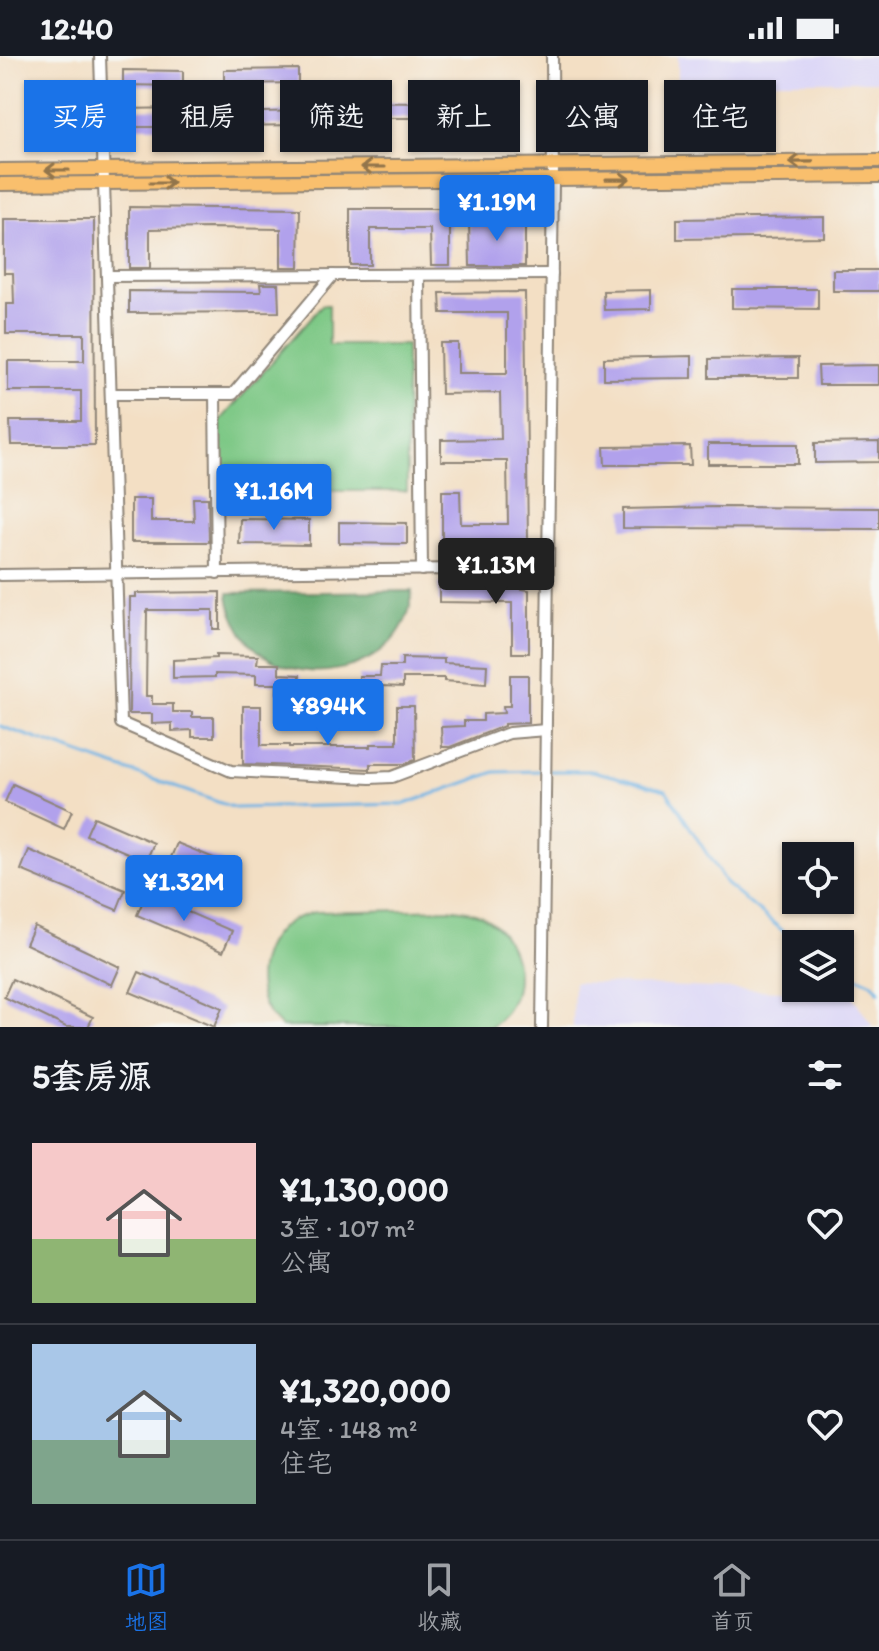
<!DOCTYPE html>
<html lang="zh">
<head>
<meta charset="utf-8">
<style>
  body { margin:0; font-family:Itim,"LXGW WenKai TC",sans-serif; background:#242831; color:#f1f3f6; height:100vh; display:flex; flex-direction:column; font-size:30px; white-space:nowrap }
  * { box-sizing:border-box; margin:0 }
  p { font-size:26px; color:#9ea1a6 }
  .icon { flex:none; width:44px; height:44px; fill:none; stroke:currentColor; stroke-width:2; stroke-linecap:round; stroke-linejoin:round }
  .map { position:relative; height:971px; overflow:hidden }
  .details { display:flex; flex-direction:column; background:#171b24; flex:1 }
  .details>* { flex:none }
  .top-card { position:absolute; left:24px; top:24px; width:832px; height:72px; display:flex; gap:16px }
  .controls { position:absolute; left:782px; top:786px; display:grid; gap:16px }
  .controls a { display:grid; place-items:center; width:72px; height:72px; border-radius:0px; background:#171b24; box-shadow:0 2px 6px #0004; font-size:40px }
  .price { position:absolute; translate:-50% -68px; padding:0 18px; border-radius:8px; background:#1a73e8; color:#fff; font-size:26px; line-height:52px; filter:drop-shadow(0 2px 4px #0008) }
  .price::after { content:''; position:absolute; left:50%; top:48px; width:24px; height:18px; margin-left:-12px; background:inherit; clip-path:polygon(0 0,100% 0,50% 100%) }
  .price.on { background:#222; color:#fff }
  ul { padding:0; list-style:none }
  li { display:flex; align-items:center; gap:24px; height:200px; padding:0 32px }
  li+li { border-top:2px solid #363941 }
  li span { display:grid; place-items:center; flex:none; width:224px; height:160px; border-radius:0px; color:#555 }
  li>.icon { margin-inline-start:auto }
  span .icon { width:96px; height:96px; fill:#fffc; stroke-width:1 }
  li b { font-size:34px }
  h2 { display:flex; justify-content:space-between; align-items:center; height:96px; padding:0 32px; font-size:34px }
  .pill { padding:0 28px; border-radius:0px; background:#171b24; box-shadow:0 2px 6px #0004; font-size:28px; line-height:72px }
  .pill.on { background:#1a73e8; color:#fff }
  .status { display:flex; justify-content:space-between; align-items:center; height:56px; padding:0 40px; background:#171b24; direction:ltr }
  .status svg { height:22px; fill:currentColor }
  .dock { display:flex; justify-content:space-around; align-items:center; height:112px; border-top:2px solid #363941; background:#171b24; font-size:22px; color:#9ea1a6 }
  .dock a { display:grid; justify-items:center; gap:4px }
  .dock .on { color:#1a73e8 }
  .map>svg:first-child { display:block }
</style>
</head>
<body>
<div class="status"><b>12:40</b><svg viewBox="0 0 49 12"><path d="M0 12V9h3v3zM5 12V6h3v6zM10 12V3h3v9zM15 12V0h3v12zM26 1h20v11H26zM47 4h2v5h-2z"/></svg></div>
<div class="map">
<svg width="879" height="971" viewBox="0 0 879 971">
  <rect width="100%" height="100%" fill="#f6f6f2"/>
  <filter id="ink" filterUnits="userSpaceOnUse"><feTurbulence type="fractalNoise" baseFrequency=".0125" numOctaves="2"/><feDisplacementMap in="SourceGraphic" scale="16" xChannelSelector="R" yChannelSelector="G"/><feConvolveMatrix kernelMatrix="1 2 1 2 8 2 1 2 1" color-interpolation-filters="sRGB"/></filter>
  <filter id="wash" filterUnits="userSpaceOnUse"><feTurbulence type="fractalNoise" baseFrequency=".006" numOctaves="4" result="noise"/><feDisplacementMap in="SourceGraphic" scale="32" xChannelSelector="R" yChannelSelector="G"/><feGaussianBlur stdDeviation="1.8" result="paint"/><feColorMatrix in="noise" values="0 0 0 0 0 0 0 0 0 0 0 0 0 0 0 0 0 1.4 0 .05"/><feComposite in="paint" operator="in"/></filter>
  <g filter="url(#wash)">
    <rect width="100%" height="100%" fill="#f3dfc4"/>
    <g fill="#dbd6f7">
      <rect x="678" y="0" width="201" height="25"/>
      <path d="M 574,926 L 851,938 L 873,971 L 573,971 Z"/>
    </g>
    <g fill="#7dc885" stroke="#547a58" stroke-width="2">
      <path d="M 322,249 L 329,249 L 329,289 L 406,289 L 407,435 L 221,435 L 220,365 Z"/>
      <path d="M 455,853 C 462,854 473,855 480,859 C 523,881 531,942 491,971 L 282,971 C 252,950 253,902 277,876 C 287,864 301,860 315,856 Z"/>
    </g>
    <path fill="#66ac72" stroke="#486c4e" stroke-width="2" d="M 412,535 C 409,618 287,644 243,578 C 235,564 229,553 228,537 Z"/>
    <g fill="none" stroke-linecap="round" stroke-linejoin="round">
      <g stroke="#6eb3e4" stroke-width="3">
        <path d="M 0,670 L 235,752 L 405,748 L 495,716 L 542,715"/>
        <path d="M 550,715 L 593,715 L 666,734 L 727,829 L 799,888"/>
        <path d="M 840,913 L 873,928 L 879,936"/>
      </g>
    </g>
    <g id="blocks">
      <g fill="#b1a1ec">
        <path d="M 298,13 L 298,27 L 224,28 L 224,14 Z"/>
        <path d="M 123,14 L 183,15 L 183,30 L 123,29 Z"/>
        <path d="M 502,43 L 503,64 L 430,65 L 430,62 L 315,62 L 315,46 L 430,47 Z"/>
        <path d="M 181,52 L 181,71 L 123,71 L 123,53 Z"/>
        <path d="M 300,55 L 300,69 L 225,70 L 224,57 Z"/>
        <path d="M 129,151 L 300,153 L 299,211 L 281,211 L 281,173 L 209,172 L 150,173 L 150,212 L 129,212 Z"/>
        <path d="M 350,153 L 450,153 L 450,209 L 431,209 L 430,173 L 370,173 L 370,209 L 350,209 Z"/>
        <path d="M 824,161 L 824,181 L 677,183 L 677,163 Z"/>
        <path d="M 4,163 L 94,163 L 95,389 L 11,389 L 10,365 L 81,365 L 81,335 L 8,335 L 8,305 L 84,305 L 84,278 L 6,278 L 6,248 L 14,248 L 13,217 L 4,217 Z"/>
        <path d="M 525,163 L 525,210 L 470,210 L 469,164 Z"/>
        <rect x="833" y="214" width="46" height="21"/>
        <path d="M 260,228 L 278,228 L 279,256 L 129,257 L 129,235 L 261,236 Z"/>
        <path d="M 732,233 L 818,233 L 818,253 L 732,252 Z"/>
        <path d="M 651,234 L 651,253 L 604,254 L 603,235 Z"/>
        <path d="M 525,236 L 528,487 L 442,487 L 442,435 L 460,435 L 461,468 L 508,468 L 507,405 L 441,405 L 441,384 L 501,383 L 500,337 L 441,338 L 440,287 L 458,287 L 458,317 L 507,317 L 507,257 L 441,257 L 440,237 Z"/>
        <path d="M 692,300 L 692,322 L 604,323 L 604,302 Z"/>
        <path d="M 798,302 L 798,322 L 709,322 L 709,303 Z"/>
        <path d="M 879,309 L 879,329 L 819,329 L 818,310 Z"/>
        <path d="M 879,386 L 879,406 L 815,407 L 815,387 Z"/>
        <rect x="708" y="388" width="90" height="20"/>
        <path d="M 690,390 L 691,409 L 605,409 L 604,391 Z"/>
        <path d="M 193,442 L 208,442 L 209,486 L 131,486 L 131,443 L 151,443 L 151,465 L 194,465 Z"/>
        <path d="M 717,451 L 879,452 L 879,473 L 623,472 L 623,453 Z"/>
        <path d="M 240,463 L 309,464 L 309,489 L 239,488 Z"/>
        <path d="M 339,466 L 407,467 L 407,488 L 339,487 Z"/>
        <path d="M 439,528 L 523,529 L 522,533 L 529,534 L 529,597 L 512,597 L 512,547 L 439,546 Z"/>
        <path d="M 220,536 L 220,573 L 213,573 L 213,554 L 147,554 L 146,640 L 152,640 L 152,648 L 173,648 L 173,656 L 192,656 L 192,661 L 214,661 L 214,681 L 192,681 L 192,674 L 172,675 L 172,667 L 152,668 L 152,658 L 129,658 L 130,541 L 136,541 L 136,537 Z"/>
        <path d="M 216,599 L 258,600 L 257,608 L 279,608 L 279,618 L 300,619 L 300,630 L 322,630 L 321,647 L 298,647 L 298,637 L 277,637 L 277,628 L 256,628 L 256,619 L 215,618 L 215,621 L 173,622 L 173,604 L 216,602 Z"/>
        <path d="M 402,602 L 444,603 L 444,607 L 487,609 L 486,628 L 444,625 L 444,622 L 403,622 L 403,631 L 382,630 L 382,639 L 361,638 L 361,648 L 337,647 L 337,630 L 359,631 L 359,620 L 380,620 L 381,610 L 402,610 Z"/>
        <path d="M 510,619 L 528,619 L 528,667 L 504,668 L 504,670 L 450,691 L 442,691 L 441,671 L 464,670 L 464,665 L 483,665 L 483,658 L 504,657 L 503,650 L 510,650 Z"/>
        <path d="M 243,650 L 261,650 L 261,689 L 289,689 L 289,691 L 370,691 L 370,688 L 397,688 L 397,650 L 414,650 L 415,704 L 405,708 L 370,708 L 370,713 L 243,708 Z"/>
        <path d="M 13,728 L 72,755 L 64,773 L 5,746 Z"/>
        <path d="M 94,761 L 154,787 L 146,805 L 86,779 Z"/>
        <path d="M 177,787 L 236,811 L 228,830 L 169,806 Z"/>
        <path d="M 29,794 L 125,834 L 117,854 L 21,814 Z"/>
        <path d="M 146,838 L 232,875 L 223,896 L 137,859 Z"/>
        <path d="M 34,870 L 120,911 L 112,929 L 26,888 Z"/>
        <path d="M 139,916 L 222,952 L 214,971 L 130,936 Z"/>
        <path d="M 12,923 L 93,961 L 88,971 L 66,971 L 4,941 Z"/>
      </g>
    </g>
  </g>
  <g filter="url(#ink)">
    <use href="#blocks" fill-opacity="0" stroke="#8f8578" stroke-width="2"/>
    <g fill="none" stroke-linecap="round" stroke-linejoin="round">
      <g stroke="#8f8578" stroke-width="14">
        <g id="minor">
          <path d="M 100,0 L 121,667 L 231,715 L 370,722 L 392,721 L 509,677 L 546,674"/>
          <path d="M 419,219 L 422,514"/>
          <path d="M 108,220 L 552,218"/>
          <path d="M 111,338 L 233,338 L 333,219"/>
          <path d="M 215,338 L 217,517"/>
          <path d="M 0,519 L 548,512"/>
          <path d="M 542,971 L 553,124 L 552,0"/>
        </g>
      </g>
      <g stroke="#8f8578" stroke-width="16">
        <g id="major">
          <path d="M 0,114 L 879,105"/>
          <path d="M 0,128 L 879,120"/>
        </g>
      </g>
      <use href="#minor" stroke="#fff" stroke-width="10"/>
      <use href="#major" stroke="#f9bf6d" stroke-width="12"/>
    </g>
    <defs><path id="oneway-shaft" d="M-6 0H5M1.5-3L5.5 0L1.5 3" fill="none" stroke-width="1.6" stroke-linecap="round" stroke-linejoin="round" transform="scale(2)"/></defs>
    <g stroke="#92754c">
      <use href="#oneway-shaft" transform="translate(801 106) rotate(179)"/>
      <use href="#oneway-shaft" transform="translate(373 111) rotate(180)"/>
      <use href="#oneway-shaft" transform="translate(57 114) rotate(180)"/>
      <use href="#oneway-shaft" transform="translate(618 123) rotate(-1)"/>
      <use href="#oneway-shaft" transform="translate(162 127)"/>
    </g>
  </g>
</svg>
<div class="controls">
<a><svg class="icon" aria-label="locate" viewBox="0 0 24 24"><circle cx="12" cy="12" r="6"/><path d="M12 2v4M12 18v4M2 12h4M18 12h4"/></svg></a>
<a><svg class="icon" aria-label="layers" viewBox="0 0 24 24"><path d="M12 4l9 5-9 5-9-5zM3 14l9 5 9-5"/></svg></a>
</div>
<b class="price" style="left:497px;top:187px">¥1.19M</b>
<b class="price" style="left:274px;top:476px">¥1.16M</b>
<b class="price on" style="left:496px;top:550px">¥1.13M</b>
<b class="price" style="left:328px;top:691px">¥894K</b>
<b class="price" style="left:184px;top:867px">¥1.32M</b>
<div class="top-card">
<a class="pill on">买房</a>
<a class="pill">租房</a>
<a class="pill">筛选</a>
<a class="pill">新上</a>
<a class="pill">公寓</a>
<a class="pill">住宅</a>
</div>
</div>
<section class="details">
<h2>5套房源<svg class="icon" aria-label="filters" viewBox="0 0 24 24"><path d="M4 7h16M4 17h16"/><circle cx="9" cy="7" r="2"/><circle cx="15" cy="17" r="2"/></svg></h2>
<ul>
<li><span style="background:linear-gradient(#f6c9c9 60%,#8fb573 0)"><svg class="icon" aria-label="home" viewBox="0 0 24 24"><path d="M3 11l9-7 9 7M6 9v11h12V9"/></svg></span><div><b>¥1,130,000</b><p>3室 · 107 m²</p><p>公寓</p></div><svg class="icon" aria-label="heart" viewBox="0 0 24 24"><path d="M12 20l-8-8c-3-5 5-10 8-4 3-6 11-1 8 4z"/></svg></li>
<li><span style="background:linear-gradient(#a9c7e8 60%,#7fa58c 0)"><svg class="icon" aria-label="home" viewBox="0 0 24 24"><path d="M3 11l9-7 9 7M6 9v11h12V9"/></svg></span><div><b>¥1,320,000</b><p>4室 · 148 m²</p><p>住宅</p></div><svg class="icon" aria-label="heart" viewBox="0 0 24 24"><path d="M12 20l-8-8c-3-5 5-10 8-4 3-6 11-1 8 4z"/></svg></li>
</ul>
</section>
<nav class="dock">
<a class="on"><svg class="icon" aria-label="map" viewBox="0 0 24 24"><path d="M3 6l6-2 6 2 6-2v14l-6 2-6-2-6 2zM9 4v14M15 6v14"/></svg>地图</a>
<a><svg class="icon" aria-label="saved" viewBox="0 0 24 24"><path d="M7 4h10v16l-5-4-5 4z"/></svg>收藏</a>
<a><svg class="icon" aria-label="home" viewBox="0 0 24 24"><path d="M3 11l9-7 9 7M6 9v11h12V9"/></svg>首页</a>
</nav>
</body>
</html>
